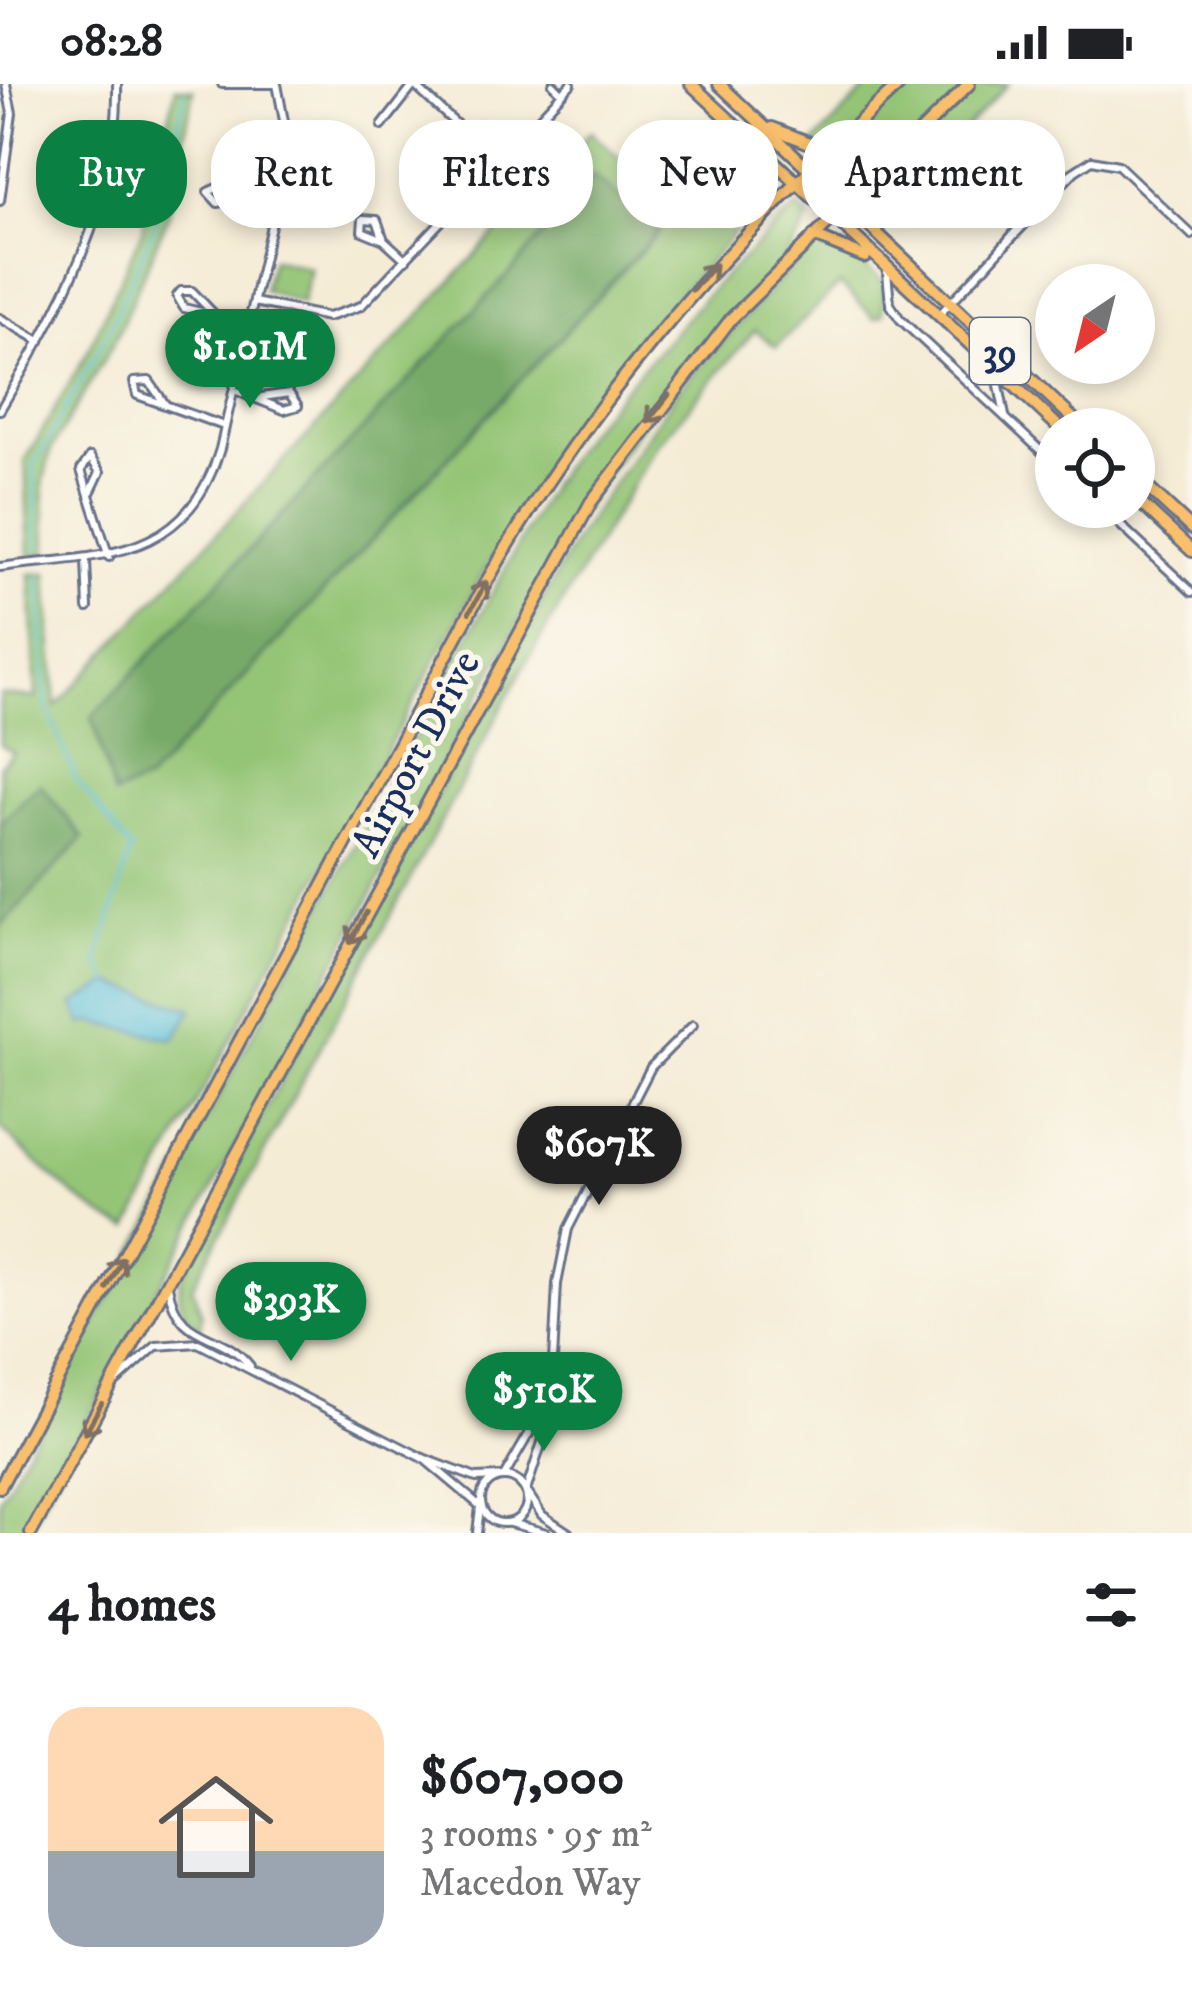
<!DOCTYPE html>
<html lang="en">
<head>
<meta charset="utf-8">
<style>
  body { margin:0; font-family:"IM FELL DW Pica",serif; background:#f6f6f6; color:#202124; height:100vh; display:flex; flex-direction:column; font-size:45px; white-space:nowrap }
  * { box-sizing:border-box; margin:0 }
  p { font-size:39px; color:#757577 }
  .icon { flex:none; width:66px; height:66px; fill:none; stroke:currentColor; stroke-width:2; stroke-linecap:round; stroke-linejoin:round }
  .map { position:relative; height:1449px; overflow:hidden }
  .drawer { display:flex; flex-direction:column; background:#fff; flex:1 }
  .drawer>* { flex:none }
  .guide { position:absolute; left:36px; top:36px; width:1122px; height:108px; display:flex; gap:24px }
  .needle { width:78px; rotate:215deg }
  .controls { position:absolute; left:1035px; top:180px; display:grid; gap:24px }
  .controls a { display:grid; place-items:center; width:120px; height:120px; border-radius:50%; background:#fff; box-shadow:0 6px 18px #0003; font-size:60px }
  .price { position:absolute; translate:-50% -102px; padding:0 27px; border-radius:42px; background:#0b8043; color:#fff; font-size:39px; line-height:78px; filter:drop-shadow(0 3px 6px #0008) }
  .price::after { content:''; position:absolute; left:50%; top:72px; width:36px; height:27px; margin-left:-18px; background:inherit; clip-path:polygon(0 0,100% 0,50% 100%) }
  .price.selected { background:#222; color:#fff }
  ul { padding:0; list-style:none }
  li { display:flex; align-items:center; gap:36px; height:300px; padding:0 48px }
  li+li { border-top:3px solid #e0e0e0 }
  li span { display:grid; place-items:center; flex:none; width:336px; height:240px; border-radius:36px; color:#555 }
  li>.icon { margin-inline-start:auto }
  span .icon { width:144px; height:144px; fill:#fffc; stroke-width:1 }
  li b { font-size:51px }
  h2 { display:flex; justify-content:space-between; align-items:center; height:144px; padding:0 48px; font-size:51px }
  .chip { padding:0 42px; border-radius:48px; background:#fff; box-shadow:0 6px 18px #0003; font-size:42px; line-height:108px }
  .chip.selected { background:#0b8043; color:#fff }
  .status { display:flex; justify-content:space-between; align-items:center; height:84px; padding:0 60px; background:#fff; direction:ltr }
  .status svg { height:33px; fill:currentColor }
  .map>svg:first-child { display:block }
</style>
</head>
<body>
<div class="status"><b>08:28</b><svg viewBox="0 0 49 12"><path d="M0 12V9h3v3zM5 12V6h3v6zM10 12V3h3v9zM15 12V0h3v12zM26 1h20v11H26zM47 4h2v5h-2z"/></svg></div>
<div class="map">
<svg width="1192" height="1449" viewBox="0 0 1192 1449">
  <rect width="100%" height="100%" fill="#fbf7ec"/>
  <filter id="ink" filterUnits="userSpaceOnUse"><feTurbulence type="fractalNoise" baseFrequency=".00833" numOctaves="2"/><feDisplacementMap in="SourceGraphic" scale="24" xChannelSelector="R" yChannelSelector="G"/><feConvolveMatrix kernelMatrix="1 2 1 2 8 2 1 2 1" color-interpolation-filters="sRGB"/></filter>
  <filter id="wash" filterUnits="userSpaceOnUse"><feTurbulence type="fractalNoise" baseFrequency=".004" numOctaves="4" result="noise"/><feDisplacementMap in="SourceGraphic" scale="48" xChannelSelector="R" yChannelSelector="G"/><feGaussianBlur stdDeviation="2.7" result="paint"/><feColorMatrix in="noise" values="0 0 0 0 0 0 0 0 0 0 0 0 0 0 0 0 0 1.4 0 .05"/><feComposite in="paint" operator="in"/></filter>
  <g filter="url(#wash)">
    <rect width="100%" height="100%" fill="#f5ecd6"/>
    <g fill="#94c576" stroke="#587a6a" stroke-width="3" fill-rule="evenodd">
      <path d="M 871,0 L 1008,0 L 877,139 L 814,59 Z"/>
      <path d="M 176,3 L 194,6 L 168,132 L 116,254 L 51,366 L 43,400 L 47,470 L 29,471 L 25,377 L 88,267 L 142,147 Z"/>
      <path d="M 591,47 L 680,132 L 744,65 L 768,94 C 741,157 680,203 637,257 C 578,331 529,414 480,494 L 129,1144 C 89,1132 33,1074 0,1044 L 0,843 L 83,754 L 40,701 L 0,740 L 0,682 L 13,668 L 0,660 L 0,611 L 36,614 L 30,490 L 47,489 L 56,622 ZM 594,93 L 660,147 L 147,697 L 517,181 Z"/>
      <path d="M 797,123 L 809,134 C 787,187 733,225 697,269 C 649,326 607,388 567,450 L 26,1449 L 0,1449 L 0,1415 L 550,402 L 586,348 L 718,198 Z"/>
      <path d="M 826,161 L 850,170 L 883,197 L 883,231 L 874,234 L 840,200 L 776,263 L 755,246 L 656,362 L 523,584 L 192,1203 L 202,1230 L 200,1244 C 180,1228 175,1213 183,1189 L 251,1052 L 576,454 L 678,306 L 804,169 Z"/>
      <path d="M 272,175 L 310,184 L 302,219 L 263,206 Z"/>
    </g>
    <g fill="#77aa67" stroke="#496c62" stroke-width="3">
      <path d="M 593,92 L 660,146 L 147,697 L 114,711 L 92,633 L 517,181 Z"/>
      <path d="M 40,700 L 83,754 L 0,843 L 0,740 Z"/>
    </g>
    <path fill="#5cc0da" stroke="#3c789c" stroke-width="3" d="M 110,899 L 192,925 L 174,955 L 90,938 L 82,941 L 74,920 Z"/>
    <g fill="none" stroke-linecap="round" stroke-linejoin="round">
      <g stroke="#5cc0da" stroke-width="3">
        <path d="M 38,467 L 34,382 L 109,247 L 160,129 L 185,8"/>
        <path d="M 39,492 L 46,621 L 76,695 L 131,766 L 98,876 L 110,899"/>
      </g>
    </g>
  </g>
  <g filter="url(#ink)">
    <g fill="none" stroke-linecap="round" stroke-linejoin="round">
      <g stroke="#677188" stroke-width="12">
        <g id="street">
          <path d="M 222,0 L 275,0"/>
          <path d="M 413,0 L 497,78"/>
          <path d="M 553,0 L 562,9"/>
          <path d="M 382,42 L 414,1"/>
          <path d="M 241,115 L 218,119 L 208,108 L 221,102 L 241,115 L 275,124"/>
          <path d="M 0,117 L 12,29 L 6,0"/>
          <path d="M 384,156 L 377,136 L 363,135 L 362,147 L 384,156 L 406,176"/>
          <path d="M 985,183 L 1058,98 L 1092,76 L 1118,81 L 1192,151"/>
          <path d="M 887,188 L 890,220 L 900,235 L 1056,381"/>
          <path d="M 254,218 L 328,233 L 361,222 L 571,0"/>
          <path d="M 214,230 L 192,207 L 181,207 L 177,212 L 184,224 L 249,239"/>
          <path d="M 938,232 L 1073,89"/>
          <path d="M 0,234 L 40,257"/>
          <path d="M 996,286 L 1005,332"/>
          <path d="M 234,306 L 284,326 L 298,322 L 289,309 L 262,313"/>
          <path d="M 165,320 L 149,297 L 134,298 L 137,311 L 224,342"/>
          <path d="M 0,326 C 59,226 120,120 117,0"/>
          <path d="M 91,407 L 100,388 L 90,373 L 81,386 L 109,473"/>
          <path d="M 1101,423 L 1192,508"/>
          <path d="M 86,477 L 88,524"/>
          <path d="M 0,483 C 97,470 184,481 220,365 L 285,80 L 287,53 L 277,0"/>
          <path d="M 168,1202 C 179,1263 220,1243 250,1282"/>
          <path d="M 117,1297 L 156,1262 L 198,1259 L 423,1374 L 476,1394 L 500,1393"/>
          <path d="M 423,1374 L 479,1421"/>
          <path d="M 505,1391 L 548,1317"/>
          <circle cx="504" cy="1416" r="23"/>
          <path d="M 526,1407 L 550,1334 L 557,1200 L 568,1145 L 651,983 L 693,941"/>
          <path d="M 529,1411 L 542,1431 L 569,1449"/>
          <path d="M 510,1439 L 546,1449"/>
          <path d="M 477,1449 L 480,1423"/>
        </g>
      </g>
      <g stroke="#677188" stroke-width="16">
        <g id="primary">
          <path d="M 691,0 L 1061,345"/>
          <path d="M 719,0 L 1084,345"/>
          <path d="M 772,44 L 830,67"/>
          <path d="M 755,135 L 775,83"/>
          <path d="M 863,136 L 885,90"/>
          <path d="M 814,152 L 865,173"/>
          <path d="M 1134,391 L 1192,445"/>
          <path d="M 1134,413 L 1192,467"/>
          <path d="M 0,1403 L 484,502 C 596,305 734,153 900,0"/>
          <path d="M 31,1449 L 591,418 L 731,235 L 969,0"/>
        </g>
      </g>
      <use href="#street" stroke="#fff" stroke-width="6"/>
      <use href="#primary" stroke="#f9bf6c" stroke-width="10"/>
    </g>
    <defs><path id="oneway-shaft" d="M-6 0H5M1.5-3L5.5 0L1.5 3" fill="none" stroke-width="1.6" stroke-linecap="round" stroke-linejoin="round" transform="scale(3)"/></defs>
    <g stroke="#7f7064">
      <use href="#oneway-shaft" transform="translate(704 193) rotate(-47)"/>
      <use href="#oneway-shaft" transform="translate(658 325) rotate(128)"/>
      <use href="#oneway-shaft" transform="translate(478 513) rotate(-61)"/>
      <use href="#oneway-shaft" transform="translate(358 844) rotate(118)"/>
      <use href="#oneway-shaft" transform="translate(115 1189) rotate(-62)"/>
      <use href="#oneway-shaft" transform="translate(93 1335) rotate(119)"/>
    </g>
  </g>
  <g text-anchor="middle" stroke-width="10" stroke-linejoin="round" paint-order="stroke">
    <rect fill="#fbf7ec" stroke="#5e6b89" stroke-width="3" x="970" y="234" width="60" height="66" rx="9"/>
    <g font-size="39" font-weight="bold" fill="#1b2f5e">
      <text x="1000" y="281">39</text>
    </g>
    <g font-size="42" fill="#1b2f5e" stroke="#fbf7ec">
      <text transform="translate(414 669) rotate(-62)" y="15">Airport Drive</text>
    </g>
  </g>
</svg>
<div class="controls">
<a><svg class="needle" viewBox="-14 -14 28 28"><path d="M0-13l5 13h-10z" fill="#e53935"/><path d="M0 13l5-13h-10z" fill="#757577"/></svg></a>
<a><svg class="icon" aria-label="locate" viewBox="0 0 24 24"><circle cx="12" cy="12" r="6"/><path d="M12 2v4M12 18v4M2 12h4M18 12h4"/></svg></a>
</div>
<b class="price" style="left:250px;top:327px">$1.01M</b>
<b class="price selected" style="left:599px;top:1124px">$607K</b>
<b class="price" style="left:291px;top:1280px">$393K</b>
<b class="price" style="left:544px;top:1370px">$510K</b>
<div class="guide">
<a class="chip selected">Buy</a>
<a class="chip">Rent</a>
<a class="chip">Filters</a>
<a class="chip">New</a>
<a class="chip">Apartment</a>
</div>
</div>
<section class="drawer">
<h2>4 homes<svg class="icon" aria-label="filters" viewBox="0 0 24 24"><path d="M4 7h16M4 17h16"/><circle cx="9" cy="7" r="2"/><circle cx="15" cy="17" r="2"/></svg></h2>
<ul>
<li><span style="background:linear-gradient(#ffd9b3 60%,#9aa5b1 0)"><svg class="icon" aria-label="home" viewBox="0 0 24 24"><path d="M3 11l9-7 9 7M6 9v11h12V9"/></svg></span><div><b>$607,000</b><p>3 rooms · 95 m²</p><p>Macedon Way</p></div></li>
</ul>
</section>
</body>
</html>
